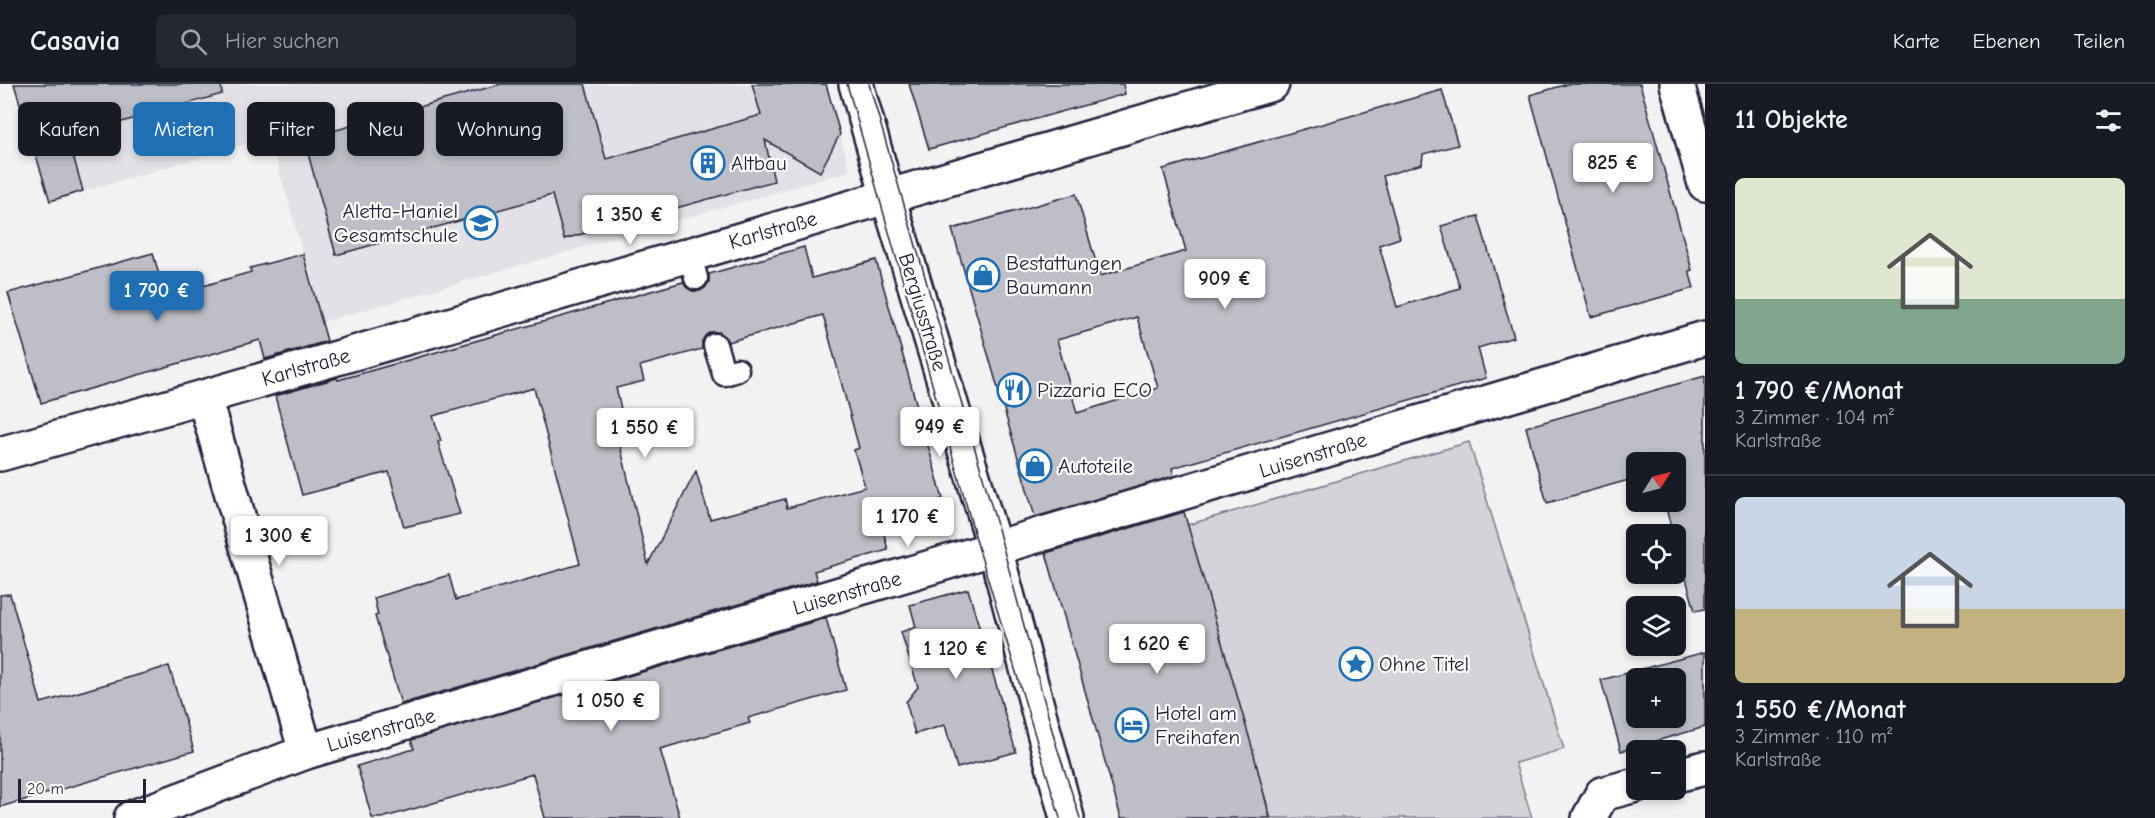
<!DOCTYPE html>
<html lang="de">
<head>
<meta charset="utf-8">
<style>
  body { margin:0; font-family:"Comic Neue",sans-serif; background:#242831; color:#f1f3f6; height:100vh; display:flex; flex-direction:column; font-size:22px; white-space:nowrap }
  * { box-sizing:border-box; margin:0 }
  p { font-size:20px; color:#9ea1a6 }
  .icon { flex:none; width:33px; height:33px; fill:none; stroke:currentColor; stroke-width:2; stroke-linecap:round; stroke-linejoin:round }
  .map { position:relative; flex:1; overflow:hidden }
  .side { display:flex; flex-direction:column; background:#171b24; width:450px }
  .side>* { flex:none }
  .banner { position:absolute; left:18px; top:18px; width:570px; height:54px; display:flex; gap:12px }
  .needle { width:39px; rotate:54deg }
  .tools { position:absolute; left:1626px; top:368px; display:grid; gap:12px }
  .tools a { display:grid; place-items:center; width:60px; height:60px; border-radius:9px; background:#171b24; box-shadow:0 3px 9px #0003; font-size:30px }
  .scale { position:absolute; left:18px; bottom:15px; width:128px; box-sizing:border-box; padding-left:6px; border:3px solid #22223b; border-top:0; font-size:16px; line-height:21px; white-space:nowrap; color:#22223b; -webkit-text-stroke:4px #fff; paint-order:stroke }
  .price { position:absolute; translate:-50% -51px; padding:0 14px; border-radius:6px; background:#fff; color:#222; font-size:20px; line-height:39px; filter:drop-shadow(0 2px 3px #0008) }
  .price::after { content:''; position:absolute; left:50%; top:36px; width:18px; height:14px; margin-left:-9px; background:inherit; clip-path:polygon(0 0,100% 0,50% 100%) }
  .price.on { background:#1f6fb2; color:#fff }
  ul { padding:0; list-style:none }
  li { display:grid; align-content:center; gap:12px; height:318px; padding:0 30px }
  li+li { border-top:2px solid #363941 }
  li span { display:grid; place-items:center; height:186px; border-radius:9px; color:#555 }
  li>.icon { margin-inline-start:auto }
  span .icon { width:108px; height:108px; fill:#fffc; stroke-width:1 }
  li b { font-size:26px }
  h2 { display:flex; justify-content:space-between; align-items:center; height:72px; padding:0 30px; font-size:26px }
  .pill { padding:0 21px; border-radius:9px; background:#171b24; box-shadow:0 3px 9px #0003; font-size:21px; line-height:54px }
  .pill.on { background:#1f6fb2; color:#fff }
  header { display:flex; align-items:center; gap:36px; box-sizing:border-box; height:84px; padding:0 30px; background:#171b24; border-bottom:2px solid #363941 }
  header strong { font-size:28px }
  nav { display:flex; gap:33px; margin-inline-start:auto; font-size:21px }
  .search { width:420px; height:54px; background:#242831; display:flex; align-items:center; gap:15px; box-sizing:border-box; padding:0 21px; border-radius:9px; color:#9ea1a6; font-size:22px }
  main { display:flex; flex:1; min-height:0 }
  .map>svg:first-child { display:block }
</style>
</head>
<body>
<header>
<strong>Casavia</strong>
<div class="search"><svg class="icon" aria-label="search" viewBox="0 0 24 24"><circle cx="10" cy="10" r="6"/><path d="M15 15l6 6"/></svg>Hier suchen</div>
<nav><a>Karte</a><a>Ebenen</a><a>Teilen</a></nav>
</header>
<main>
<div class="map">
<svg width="1705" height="734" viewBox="0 0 1705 734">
  <rect width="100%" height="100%" fill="#f2f2f3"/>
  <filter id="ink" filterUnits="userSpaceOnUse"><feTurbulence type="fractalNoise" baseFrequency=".0167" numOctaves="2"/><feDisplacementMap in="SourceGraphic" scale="12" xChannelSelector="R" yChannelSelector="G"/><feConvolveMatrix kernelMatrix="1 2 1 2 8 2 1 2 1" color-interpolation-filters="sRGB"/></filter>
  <g filter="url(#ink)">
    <path fill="#e2e2e6" d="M 14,0 L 826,0 L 850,87 L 322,238 L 270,53 L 50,117 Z"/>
    <path fill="#d3d3d8" stroke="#7a7a8a" stroke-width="1.5" d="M 1469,358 L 1564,665 L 1515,679 L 1532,734 L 1271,734 L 1187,441 Z"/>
    <g fill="#bebec6" stroke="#22223b" stroke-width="1.5" fill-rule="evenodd">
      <path d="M 14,0 L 221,0 L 222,10 L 68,53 L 83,107 L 50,117 Z"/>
      <path d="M 501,0 L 585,0 L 606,75 L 761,31 L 752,0 L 826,0 L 840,50 L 820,88 L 765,56 L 774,97 L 564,155 L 552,111 L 336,171 L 304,55 Z"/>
      <path d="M 909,0 L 1123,0 L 1125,10 L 929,65 Z"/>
      <path d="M 1568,0 L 1640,0 L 1692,186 L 1689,187 L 1694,204 L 1591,233 L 1530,11 Z"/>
      <path d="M 1442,6 L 1458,61 L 1423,70 L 1422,80 L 1383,92 L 1400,154 L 1379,161 L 1397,223 L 1460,204 L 1441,142 L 1478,132 L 1514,253 L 1478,264 L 1486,294 L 1172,384 L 1174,392 L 1035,433 L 952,145 L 1076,110 L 1100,192 L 1186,167 L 1163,85 ZM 1137,233 L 1158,304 L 1077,329 L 1057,256 Z"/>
      <path d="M 804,163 L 812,194 L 876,176 L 943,415 L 880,434 L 888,466 L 814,487 L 817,497 L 401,620 L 375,532 L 378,531 L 374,514 L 449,491 L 456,516 L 580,480 L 534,304 L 433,332 L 441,357 L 438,358 L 460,430 L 404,443 L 389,388 L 302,411 L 275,312 L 337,294 L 338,296 L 683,198 L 686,203 L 692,207 L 700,207 L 705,204 L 709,198 L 709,190 ZM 823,231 L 859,364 L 854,366 L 865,403 L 787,424 L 785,415 L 710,435 L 696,387 L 648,480 L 617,348 L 626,346 L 616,304 L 644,297 L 640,282 L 702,265 L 702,257 L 705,252 L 710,248 L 719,248 L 725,252 L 728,258 Z"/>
      <path d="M 153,169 L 165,213 L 251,188 L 250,184 L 303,170 L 327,257 L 265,275 L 260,256 L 41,319 L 8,209 Z"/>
      <path d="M 1705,292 L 1705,525 L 1695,527 L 1676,458 L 1676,450 L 1673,450 L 1664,417 L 1676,417 L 1676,378 L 1636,378 L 1636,394 L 1547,419 L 1526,343 Z"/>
      <path d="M 1184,428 L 1252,663 L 1270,734 L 1121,734 L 1046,469 Z"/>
      <path d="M 968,505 L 1016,668 L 957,684 L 945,641 L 915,650 L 906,618 L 918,603 L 901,548 L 916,543 L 910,521 Z"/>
      <path d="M 10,510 L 41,619 L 169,582 L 194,667 L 0,723 L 0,511 Z"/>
      <path d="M 826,534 L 846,606 L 748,634 L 750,639 L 660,665 L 680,734 L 545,734 L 533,690 L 382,734 L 372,734 L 357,682 L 414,665 L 411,656 Z"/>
      <path d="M 1705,568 L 1705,643 L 1621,667 L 1601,596 ZM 1636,594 L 1676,594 L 1676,633 L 1636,633 Z"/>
    </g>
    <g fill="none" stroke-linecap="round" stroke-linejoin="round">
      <g stroke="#22223b" stroke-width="27">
        <g id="lane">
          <path d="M 690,171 L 696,194"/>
          <path d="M 715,261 L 724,290 L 737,286"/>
        </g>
      </g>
      <g stroke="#22223b" stroke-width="38">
        <g id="street">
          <path d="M 1677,0 L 1705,100"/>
          <path d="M 204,313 L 306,668"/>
          <path d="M 0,370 L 204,313 L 1272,0"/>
          <path d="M 1676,691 L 1705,684"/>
          <path d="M 131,734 L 306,668 L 1705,254"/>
          <path d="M 1589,734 L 1602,710 L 1636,701"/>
        </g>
      </g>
      <g stroke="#22223b" stroke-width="38">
        <path id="secondary" d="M 856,0 L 888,113 L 995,465 L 1067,734"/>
      </g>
      <use href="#lane" stroke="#fff" stroke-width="22"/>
      <use href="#street" stroke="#fff" stroke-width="33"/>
      <use href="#secondary" stroke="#fff" stroke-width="33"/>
      <g stroke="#22223b" stroke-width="1.5">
        <path d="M 847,0 L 980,469 L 1060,734"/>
        <path d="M 869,0 L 997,441 L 1055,657 L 1080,734"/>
      </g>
    </g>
  </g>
  <defs>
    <g id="building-ring" transform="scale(1.725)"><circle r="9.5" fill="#fff" stroke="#1f6fb2" stroke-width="1.5"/><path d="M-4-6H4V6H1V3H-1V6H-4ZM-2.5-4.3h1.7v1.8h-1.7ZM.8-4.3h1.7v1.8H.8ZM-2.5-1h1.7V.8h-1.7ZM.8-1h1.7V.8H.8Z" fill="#1f6fb2"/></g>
    <g id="school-ring" transform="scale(1.725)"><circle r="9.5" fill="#fff" stroke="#1f6fb2" stroke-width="1.5"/><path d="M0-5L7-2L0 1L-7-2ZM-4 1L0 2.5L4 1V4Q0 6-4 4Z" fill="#1f6fb2"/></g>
    <g id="shop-ring" transform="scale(1.725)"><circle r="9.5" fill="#fff" stroke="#1f6fb2" stroke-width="1.5"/><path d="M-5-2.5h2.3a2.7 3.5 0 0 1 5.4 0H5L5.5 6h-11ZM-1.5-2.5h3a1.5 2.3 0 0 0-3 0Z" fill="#1f6fb2"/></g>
    <g id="restaurant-ring" transform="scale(1.725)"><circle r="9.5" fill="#fff" stroke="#1f6fb2" stroke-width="1.5"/><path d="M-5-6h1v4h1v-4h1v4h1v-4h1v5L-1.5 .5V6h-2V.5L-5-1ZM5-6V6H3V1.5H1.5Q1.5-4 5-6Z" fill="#1f6fb2"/></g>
    <g id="sight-ring" transform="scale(1.725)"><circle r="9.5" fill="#fff" stroke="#1f6fb2" stroke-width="1.5"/><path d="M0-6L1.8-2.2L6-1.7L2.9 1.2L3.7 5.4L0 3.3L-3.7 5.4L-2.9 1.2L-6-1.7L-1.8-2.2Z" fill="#1f6fb2"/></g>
    <g id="hotel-ring" transform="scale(1.725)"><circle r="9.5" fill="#fff" stroke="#1f6fb2" stroke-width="1.5"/><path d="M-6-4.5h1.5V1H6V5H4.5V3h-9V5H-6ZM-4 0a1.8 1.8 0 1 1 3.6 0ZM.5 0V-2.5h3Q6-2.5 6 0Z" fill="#1f6fb2"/></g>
  </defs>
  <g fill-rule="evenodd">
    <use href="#building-ring" x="708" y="79"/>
    <use href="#school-ring" x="481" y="139"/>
    <use href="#shop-ring" x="983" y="191"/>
    <use href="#restaurant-ring" x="1014" y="306"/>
    <use href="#shop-ring" x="1035" y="382"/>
    <use href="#sight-ring" x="1356" y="580"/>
    <use href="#hotel-ring" x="1132" y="641"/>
  </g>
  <g text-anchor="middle" stroke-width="4.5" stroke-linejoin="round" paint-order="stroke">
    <g font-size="21" fill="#22223b" stroke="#fff" text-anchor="start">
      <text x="731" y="86">Altbau</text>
      <text x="458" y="134" text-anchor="end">Aletta-Haniel<tspan x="458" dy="24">Gesamtschule</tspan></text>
      <text x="1006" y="186">Bestattungen<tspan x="1006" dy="24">Baumann</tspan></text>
      <text x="1037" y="313">Pizzaria ECO</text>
      <text x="1058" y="389">Autoteile</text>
      <text x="1379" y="587">Ohne Titel</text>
      <text x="1155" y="636">Hotel am<tspan x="1155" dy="24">Freihafen</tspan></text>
    </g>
    <g font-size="21" fill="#22223b" stroke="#fff">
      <text transform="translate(773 146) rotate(-16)" y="7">Karlstraße</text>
      <text transform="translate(923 228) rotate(73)" y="7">Bergiusstraße</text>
      <text transform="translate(306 283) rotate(-16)" y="7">Karlstraße</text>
      <text transform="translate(1313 371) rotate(-17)" y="7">Luisenstraße</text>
      <text transform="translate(847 509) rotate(-16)" y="7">Luisenstraße</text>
      <text transform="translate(381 646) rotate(-16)" y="7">Luisenstraße</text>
    </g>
  </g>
</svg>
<div class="tools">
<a><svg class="needle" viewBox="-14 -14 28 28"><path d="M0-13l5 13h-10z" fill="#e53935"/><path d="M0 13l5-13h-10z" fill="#9ea1a6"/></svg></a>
<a><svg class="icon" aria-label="locate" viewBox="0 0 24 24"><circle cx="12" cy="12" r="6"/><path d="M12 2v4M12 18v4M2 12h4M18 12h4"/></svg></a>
<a><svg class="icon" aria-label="layers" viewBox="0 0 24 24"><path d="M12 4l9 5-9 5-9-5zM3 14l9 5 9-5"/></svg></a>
<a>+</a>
<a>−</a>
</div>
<div class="scale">20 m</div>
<b class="price" style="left:1613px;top:110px">825 €</b>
<b class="price" style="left:630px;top:162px">1 350 €</b>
<b class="price" style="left:1225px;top:226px">909 €</b>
<b class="price on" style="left:157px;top:238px">1 790 €</b>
<b class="price" style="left:940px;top:374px">949 €</b>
<b class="price" style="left:645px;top:375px">1 550 €</b>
<b class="price" style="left:908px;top:464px">1 170 €</b>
<b class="price" style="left:279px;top:483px">1 300 €</b>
<b class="price" style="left:1157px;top:591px">1 620 €</b>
<b class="price" style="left:956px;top:596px">1 120 €</b>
<b class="price" style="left:611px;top:648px">1 050 €</b>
<div class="banner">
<a class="pill">Kaufen</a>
<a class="pill on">Mieten</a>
<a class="pill">Filter</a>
<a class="pill">Neu</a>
<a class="pill">Wohnung</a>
</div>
</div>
<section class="side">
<h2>11 Objekte<svg class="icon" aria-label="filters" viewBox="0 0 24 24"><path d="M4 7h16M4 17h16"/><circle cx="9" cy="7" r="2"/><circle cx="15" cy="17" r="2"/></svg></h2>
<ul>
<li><span style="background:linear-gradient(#dfe7d0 65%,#7fa58c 0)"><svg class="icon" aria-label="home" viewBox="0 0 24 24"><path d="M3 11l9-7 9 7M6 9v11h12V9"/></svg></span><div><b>1 790 €/Monat</b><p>3 Zimmer · 104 m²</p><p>Karlstraße</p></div></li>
<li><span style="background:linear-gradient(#c9d6e8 60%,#c2b280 0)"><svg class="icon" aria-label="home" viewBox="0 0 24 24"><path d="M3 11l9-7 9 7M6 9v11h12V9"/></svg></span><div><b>1 550 €/Monat</b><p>3 Zimmer · 110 m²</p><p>Karlstraße</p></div></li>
</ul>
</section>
</main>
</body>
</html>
